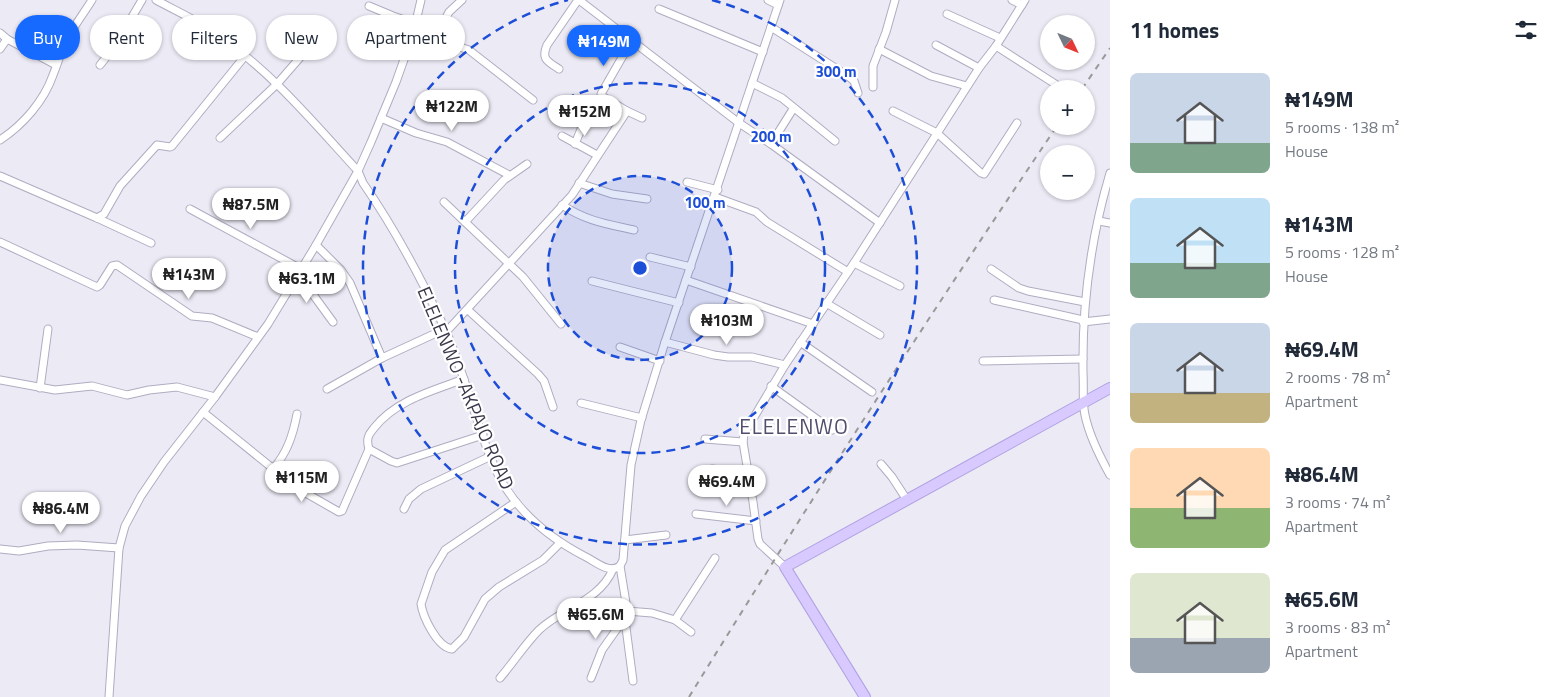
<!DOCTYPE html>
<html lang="en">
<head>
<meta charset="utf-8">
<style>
  body { margin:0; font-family:"Titillium Web",sans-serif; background:#f2f2f3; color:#1f2937; height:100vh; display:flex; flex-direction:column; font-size:19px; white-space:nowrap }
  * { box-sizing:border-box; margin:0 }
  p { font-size:16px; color:#747a83 }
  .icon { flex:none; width:28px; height:28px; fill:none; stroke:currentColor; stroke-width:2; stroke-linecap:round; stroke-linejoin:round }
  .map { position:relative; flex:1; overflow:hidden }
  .drawer { display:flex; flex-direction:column; background:#fff; width:450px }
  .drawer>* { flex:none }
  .banner { position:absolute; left:15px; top:15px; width:475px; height:45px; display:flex; gap:10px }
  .needle { width:32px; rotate:133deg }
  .controls { position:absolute; left:1040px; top:15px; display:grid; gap:10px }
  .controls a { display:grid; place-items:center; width:55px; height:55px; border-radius:50%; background:#fff; box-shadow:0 1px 4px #0004; font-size:25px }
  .price { position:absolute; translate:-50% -42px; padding:0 11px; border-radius:18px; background:#fff; color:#222; font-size:16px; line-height:32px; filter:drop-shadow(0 1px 2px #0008) }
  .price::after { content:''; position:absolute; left:50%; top:30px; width:15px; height:11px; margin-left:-8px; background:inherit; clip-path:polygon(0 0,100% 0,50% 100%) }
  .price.active { background:#176aff; color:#fff }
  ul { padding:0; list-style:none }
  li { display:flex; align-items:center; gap:15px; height:125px; padding:0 20px }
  li span { display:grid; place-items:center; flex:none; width:140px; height:100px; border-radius:8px; color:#555 }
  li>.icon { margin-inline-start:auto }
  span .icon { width:60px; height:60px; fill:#fffc; stroke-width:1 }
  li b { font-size:21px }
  h2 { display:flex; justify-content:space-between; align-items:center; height:60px; padding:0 20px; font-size:21px }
  .tag { padding:0 18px; border-radius:22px; background:#fff; box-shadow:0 1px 4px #0004; font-size:18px; line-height:45px }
  .tag.active { background:#176aff; color:#fff }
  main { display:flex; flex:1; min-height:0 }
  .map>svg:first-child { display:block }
</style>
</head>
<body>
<main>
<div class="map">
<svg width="1110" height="697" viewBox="0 0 1110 697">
  <rect width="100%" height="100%" fill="#eceaf5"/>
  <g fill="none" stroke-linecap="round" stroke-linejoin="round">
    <g stroke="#b0acc1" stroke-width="9">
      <g id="street">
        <path d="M 156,0 C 176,11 197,20 215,33 C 272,72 312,121 358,171 L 363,183 C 395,229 421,278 445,329 C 451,341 455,355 460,368 C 473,404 484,449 502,482 C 522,516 551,539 586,557 C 596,562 609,574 620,566 L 623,560 L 631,465 L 641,420 L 665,342 L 780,0"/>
        <path d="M 579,0 L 739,123 L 771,144 L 880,223"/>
        <path d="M 768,0 L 778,5"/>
        <path d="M 1012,0 L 1022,5"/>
        <path d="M 369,6 L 393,16 L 416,24"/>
        <path d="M 659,9 L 763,52"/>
        <path d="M 947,14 L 1000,38"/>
        <path d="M 771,27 L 848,76 L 854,81 L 858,93"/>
        <path d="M 0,33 L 7,39 L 56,65"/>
        <path d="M 413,34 L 435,39 L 469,50 L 533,100"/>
        <path d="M 435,39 L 449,12 L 462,0"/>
        <path d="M 936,45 L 979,68"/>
        <path d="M 996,46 L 1063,89"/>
        <path d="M 0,49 L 7,39"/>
        <path d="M 879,49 L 931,76 L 967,86"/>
        <path d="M 100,65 L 115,46 L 142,0"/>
        <path d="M 559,69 C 547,61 541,59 547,45 L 578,0"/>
        <path d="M 752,83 L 782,98 L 835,141"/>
        <path d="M 873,87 L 873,66 L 886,32 L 895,0"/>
        <path d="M 602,96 L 627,111 L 642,118"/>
        <path d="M 893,111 L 937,133 L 981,173 L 984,174 L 1017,123"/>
        <path d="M 381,118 L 416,133 L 447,142 L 509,175"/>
        <path d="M 562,136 L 597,155"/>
        <path d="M 220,138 L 277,84 L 304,53"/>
        <path d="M 0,140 C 23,125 44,101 53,75 C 58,63 61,51 67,39 C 74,26 84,13 92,0"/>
        <path d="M 575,144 C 582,126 589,110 602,96 L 601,94 L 632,40"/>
        <path d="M 771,144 L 793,109"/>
        <path d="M 1110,173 C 1091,237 1082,307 1083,373 C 1084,387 1082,402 1085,415 C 1089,435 1100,457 1110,475"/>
        <path d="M 0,176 L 97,218 L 151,243"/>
        <path d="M 687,182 L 718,190"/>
        <path d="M 579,183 L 612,194 L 647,199"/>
        <path d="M 715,197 L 756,212 L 767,222 L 848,272"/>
        <path d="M 444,202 L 523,277 L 561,324"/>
        <path d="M 562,205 C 586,221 607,224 634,230"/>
        <path d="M 190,209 L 301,269"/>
        <path d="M 97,218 L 104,214 L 120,186 L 157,145 L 170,147 L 172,146 L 245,56"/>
        <path d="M 1099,221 L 1110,223"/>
        <path d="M 465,222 L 504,180 L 527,164"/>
        <path d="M 0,242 L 97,287 L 100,285 L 112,266 L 117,265 L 192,316 L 212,318 L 258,337"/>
        <path d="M 316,245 L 341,270 L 350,283 L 382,358"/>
        <path d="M 650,257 L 691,267"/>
        <path d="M 854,263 L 900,286"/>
        <path d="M 991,269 L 1019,288 L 1028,291 L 1085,302"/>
        <path d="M 298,274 L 333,322"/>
        <path d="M 686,280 L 813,324"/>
        <path d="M 592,281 L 679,303"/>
        <path d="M 994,300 L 1083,320"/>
        <path d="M 826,303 L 880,335"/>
        <path d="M 468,310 L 538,374 L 544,381 L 553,407"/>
        <path d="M 1083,322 L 1110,319"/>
        <path d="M 446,332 L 572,195 L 627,111"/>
        <path d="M 665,342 L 714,355 L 728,357 L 752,357 L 785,365"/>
        <path d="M 800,342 L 872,392"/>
        <path d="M 620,347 L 660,361"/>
        <path d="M 983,361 L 1083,359"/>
        <path d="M 0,380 L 55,390 L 92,386 L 127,395 L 149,390 L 177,387 L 215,397"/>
        <path d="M 771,386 L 832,430"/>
        <path d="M 40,388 L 48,329"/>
        <path d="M 327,389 L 382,358 L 445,329"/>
        <path d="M 581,403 L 642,418"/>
        <path d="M 203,412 L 297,488 L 339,512 L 342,511 L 369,449 C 368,445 367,442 368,438 C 369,433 372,431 374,428 C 396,400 432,391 464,379"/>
        <path d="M 705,439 L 743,442"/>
        <path d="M 369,449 L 391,461 L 397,463 L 483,435"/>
        <path d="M 881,464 L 892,477 L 907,500"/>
        <path d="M 273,469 C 287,453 293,435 297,414"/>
        <path d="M 712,469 L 748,474"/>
        <path d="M 516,502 L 445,550 L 432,572 L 421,604 C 423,617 437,647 452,649 L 464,637 L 485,599 L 499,587 L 543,560 L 560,543"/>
        <path d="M 404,509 L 409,499 L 421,489 L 491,456"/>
        <path d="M 696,514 L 756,521"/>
        <path d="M 625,540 L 666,535"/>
        <path d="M 0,549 L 19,551 L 48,546 L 77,545 L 119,548"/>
        <path d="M 785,567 L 760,544 L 758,539 L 753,502 L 743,442 L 744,434 L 785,365 L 854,263 L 979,68 L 996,46 L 1025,0"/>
        <path d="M 627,611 L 652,613 L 675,620 L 691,632"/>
        <path d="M 625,620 L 633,681"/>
        <path d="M 675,620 L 715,558"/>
        <path d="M 500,678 C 513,663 525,644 539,630 C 562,608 600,601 613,569"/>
        <path d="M 591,678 L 602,650 L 626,616 L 627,609 L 620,566"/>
        <path d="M 109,697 L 119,548 L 125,526 L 141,496 L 164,462 L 215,397 L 268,324 L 316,245 L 358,171 L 371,142 L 396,82 L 413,34 L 421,0"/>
      </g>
    </g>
    <g stroke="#b0a1e2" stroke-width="12">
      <path id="secondary" d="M 865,697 L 785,567 L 1110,388"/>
    </g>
    <use href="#street" stroke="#fff" stroke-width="7"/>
    <use href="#secondary" stroke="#d8caff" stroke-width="10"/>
    <g stroke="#999" stroke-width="2" stroke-dasharray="6 6" stroke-linecap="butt">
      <path d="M 1082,89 L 1110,48"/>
      <path d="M 689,697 C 808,504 930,314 1057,126"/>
    </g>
  </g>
  <circle cx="640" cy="268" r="92" fill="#1d4ed8" fill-opacity=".12"/>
  <g fill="none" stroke="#1d4ed8" stroke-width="2.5" stroke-dasharray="9 6">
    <circle cx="640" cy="268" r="92"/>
    <circle cx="640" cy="268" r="185"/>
    <path d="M712 0A277 277 0 1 1 568 0"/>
  </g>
  <g text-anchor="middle" stroke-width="4.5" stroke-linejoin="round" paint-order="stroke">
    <g font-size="19" fill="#3a384a" stroke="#fff">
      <text transform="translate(466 388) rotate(67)" y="7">ELELENWO -AKPAJO ROAD</text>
    </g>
    <g font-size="21" letter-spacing="1" fill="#514e6d" stroke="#fff">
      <text x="794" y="434">ELELENWO</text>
    </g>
  </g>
  <circle cx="640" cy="268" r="8" fill="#1d4ed8" stroke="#fff" stroke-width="2.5"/>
  <g font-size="15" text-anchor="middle" font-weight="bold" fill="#1d4ed8" stroke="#fff" stroke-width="4.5" stroke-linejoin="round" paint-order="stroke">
    <text x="836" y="77">300 m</text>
    <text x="771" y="142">200 m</text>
    <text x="705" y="208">100 m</text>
  </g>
</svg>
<div class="controls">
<a><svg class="needle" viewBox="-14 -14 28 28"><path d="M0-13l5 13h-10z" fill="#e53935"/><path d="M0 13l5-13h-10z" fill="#747a83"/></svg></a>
<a>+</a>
<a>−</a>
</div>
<b class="price active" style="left:604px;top:67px">₦149M</b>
<b class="price" style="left:452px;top:132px">₦122M</b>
<b class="price" style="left:585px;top:137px">₦152M</b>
<b class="price" style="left:251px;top:230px">₦87.5M</b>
<b class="price" style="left:189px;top:300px">₦143M</b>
<b class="price" style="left:307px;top:304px">₦63.1M</b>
<b class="price" style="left:727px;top:346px">₦103M</b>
<b class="price" style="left:302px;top:503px">₦115M</b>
<b class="price" style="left:727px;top:507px">₦69.4M</b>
<b class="price" style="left:61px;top:534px">₦86.4M</b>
<b class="price" style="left:596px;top:640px">₦65.6M</b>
<div class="banner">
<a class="tag active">Buy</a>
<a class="tag">Rent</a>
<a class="tag">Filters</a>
<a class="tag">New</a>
<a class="tag">Apartment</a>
</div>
</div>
<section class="drawer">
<h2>11 homes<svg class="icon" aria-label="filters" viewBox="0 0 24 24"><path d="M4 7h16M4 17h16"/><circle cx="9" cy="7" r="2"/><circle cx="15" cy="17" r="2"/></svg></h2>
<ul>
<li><span style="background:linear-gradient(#c9d6e8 70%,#7fa58c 0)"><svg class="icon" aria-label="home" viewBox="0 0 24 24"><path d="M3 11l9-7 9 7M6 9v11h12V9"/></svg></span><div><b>₦149M</b><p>5 rooms · 138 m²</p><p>House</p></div></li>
<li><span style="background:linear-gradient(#bfe0f5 65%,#7fa58c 0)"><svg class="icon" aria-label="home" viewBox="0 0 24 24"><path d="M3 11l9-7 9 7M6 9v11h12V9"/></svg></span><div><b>₦143M</b><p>5 rooms · 128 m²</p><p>House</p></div></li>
<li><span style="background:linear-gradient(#c9d6e8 70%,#c2b280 0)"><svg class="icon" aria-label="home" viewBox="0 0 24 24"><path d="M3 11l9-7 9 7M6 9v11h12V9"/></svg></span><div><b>₦69.4M</b><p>2 rooms · 78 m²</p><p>Apartment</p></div></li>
<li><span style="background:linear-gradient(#ffd9b3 60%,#8fb573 0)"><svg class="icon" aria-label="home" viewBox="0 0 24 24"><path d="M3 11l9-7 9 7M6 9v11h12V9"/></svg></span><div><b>₦86.4M</b><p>3 rooms · 74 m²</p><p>Apartment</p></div></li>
<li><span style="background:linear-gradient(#dfe7d0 65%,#9aa5b1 0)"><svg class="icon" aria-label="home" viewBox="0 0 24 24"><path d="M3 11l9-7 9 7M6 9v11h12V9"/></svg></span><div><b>₦65.6M</b><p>3 rooms · 83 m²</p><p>Apartment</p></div></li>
</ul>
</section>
</main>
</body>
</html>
